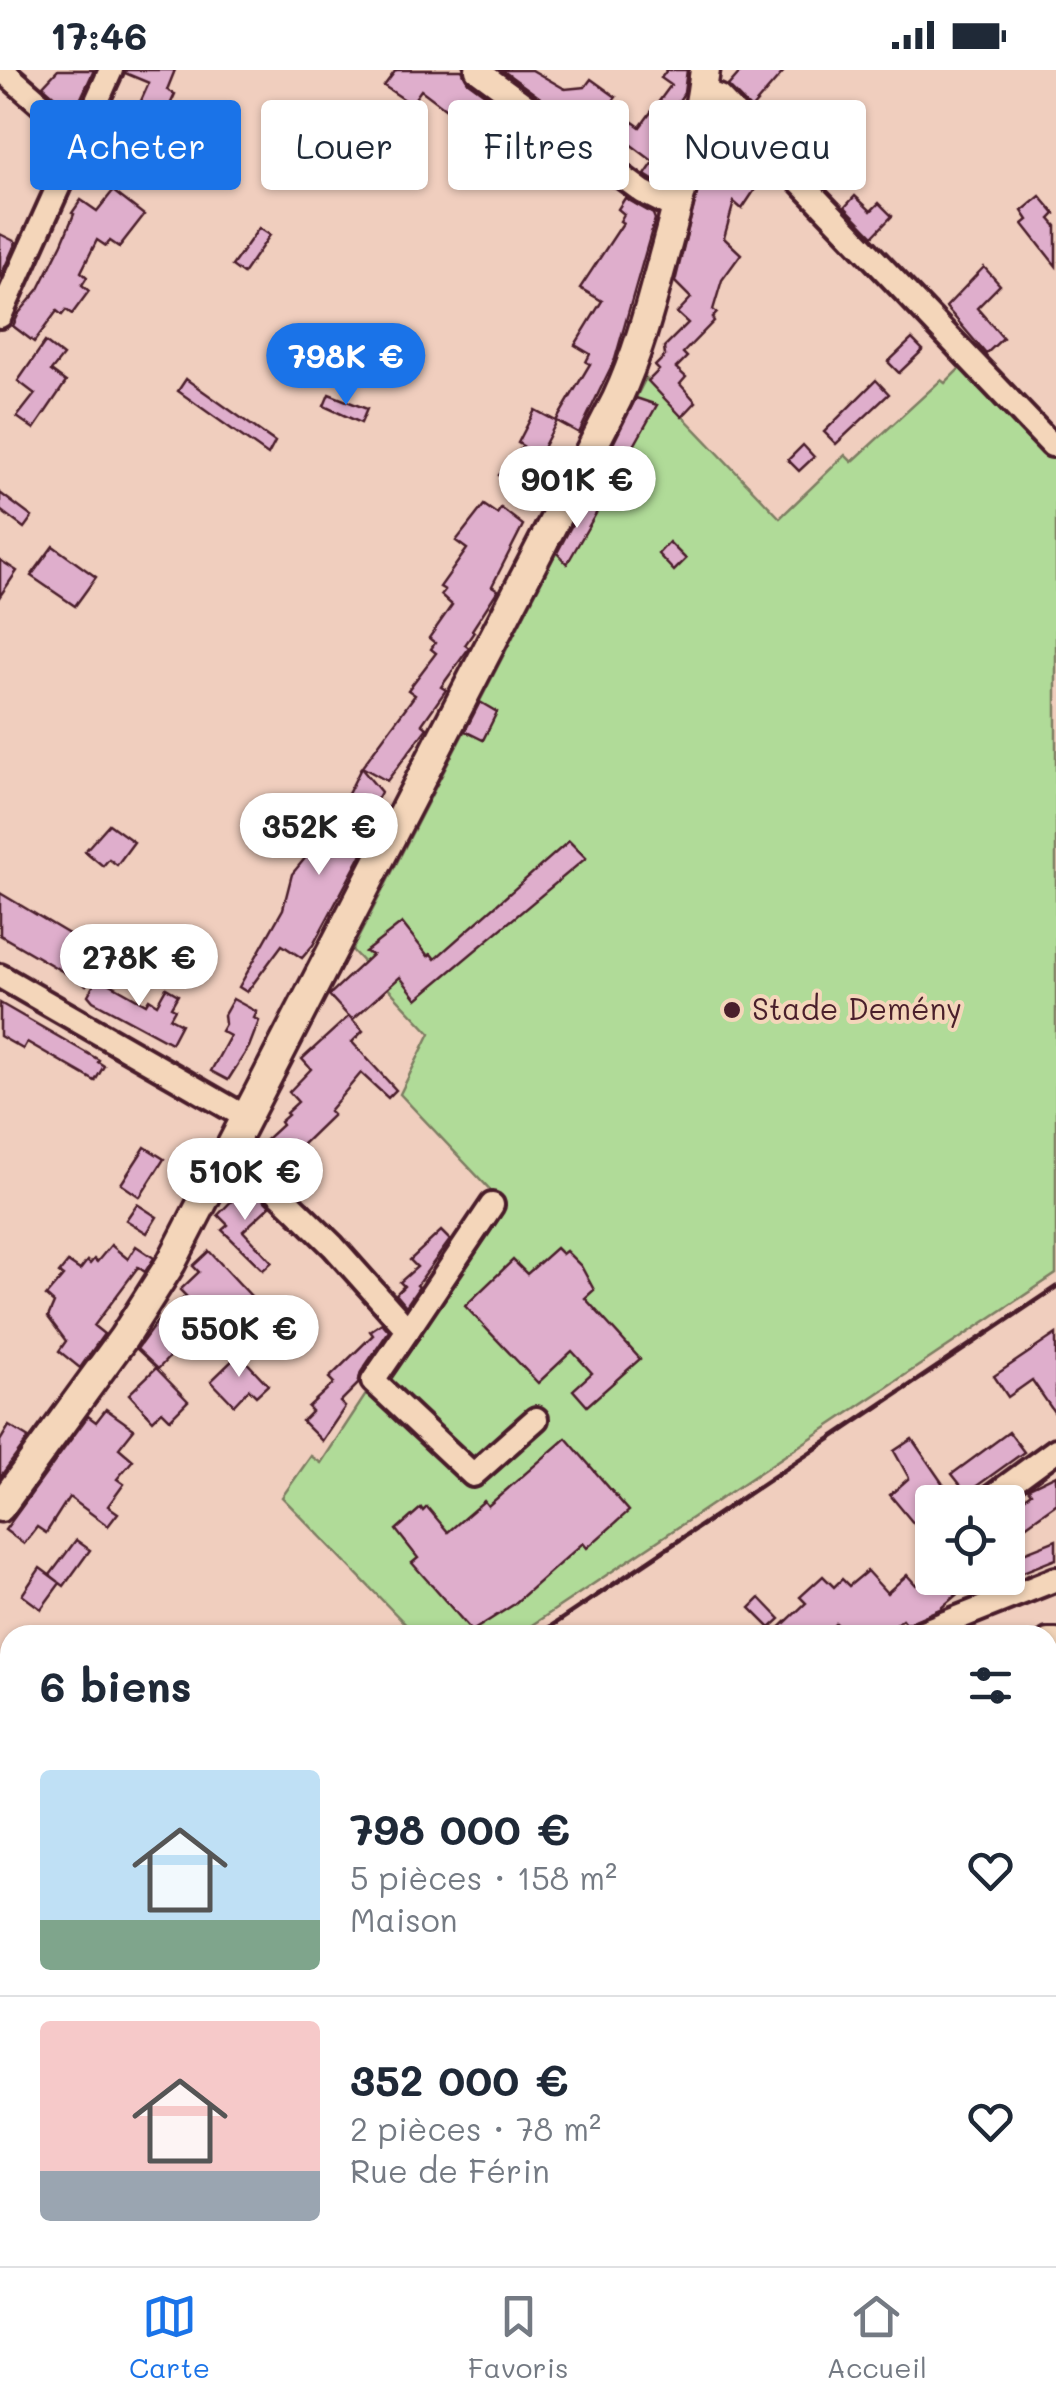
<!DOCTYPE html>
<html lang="fr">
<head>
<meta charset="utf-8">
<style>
  body { margin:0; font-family:Mali,sans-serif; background:#f6f6f7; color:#1f2937; height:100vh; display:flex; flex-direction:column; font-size:38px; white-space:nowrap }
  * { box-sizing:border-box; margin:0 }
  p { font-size:32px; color:#747a83 }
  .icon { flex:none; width:55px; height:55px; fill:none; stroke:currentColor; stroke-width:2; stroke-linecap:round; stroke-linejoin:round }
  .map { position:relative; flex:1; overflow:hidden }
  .panel { position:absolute; left:0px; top:1555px; width:1058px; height:642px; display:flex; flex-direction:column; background:#fff; border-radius:30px 30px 0 0; box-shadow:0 2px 8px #0004 }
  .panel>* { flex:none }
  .top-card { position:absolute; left:30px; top:30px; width:998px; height:90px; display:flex; gap:20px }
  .controls { position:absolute; left:915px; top:1415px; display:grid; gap:20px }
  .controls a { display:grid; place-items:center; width:110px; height:110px; border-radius:10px; background:#fff; box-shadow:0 2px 8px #0004; font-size:50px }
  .price { position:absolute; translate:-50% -85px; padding:0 22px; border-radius:35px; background:#fff; color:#222; font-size:32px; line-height:65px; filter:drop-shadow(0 2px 5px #0008) }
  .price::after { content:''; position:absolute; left:50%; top:60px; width:30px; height:22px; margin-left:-15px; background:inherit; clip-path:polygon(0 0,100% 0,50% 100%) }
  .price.selected { background:#1a73e8; color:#fff }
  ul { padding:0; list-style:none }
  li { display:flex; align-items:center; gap:30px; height:250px; padding:0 40px }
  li+li { border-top:2px solid #e0e1e3 }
  li span { display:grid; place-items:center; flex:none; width:280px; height:200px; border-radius:10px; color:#555 }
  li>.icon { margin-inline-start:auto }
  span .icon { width:120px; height:120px; fill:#fffc; stroke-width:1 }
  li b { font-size:42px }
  h2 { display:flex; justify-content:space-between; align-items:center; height:120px; padding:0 40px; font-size:42px }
  .tag { padding:0 35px; border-radius:10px; background:#fff; box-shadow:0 2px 8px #0004; font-size:35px; line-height:90px }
  .tag.selected { background:#1a73e8; color:#fff }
  .status { display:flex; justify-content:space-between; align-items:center; height:70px; padding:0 50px; background:#fff; direction:ltr }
  .status svg { height:28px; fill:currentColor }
  .dock { display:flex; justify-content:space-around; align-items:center; height:140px; border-top:2px solid #e0e1e3; background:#fff; font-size:28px; color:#747a83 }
  .dock a { display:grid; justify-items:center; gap:5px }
  .dock .selected { color:#1a73e8 }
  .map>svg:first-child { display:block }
</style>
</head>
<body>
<div class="status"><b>17:46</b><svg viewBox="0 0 49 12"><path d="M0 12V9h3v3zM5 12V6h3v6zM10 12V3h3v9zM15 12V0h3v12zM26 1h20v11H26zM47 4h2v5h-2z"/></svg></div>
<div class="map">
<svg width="1056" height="2196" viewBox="0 0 1056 2196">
  <rect width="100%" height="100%" fill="#f0cebe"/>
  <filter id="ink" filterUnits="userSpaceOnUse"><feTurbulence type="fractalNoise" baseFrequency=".01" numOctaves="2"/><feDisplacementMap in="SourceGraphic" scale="20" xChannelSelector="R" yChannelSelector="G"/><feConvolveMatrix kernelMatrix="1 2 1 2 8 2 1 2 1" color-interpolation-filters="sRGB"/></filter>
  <g filter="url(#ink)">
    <path fill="#b0db98" stroke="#7d7d62" stroke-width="2.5" d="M 966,292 L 1056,389 L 1056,1204 L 517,1565 L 416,1565 L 282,1427 L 311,1386 L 321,1393 L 496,1126 L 400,1024 L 430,963 L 352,880 L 646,308 L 780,448 L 845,385 L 852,392 L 941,310 L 945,313 Z"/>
    <g fill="#dfaecc" stroke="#4a1f2b" stroke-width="2.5">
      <path d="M 58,0 L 94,0 L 74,43 L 43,16 Z"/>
      <path d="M 126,0 L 175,0 L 167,20 L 175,24 L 153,72 L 150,71 L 141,89 L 119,80 L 149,13 L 125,3 Z"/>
      <path d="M 396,0 L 462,0 L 468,12 L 557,77 L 542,100 L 513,82 L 510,87 L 421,20 L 411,34 L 384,16 Z"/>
      <path d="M 502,0 L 532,0 L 565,19 L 585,17 L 591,9 L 616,27 L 605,41 L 628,59 L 633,52 L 640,57 L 671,15 L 661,8 L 667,0 L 687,0 L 684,23 L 666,51 L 677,59 L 665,109 L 656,112 L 645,105 L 654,92 L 622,68 L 613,81 Z"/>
      <path d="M 742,0 L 785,0 L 751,39 L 728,16 Z"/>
      <path d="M 716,45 L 759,91 L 752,98 L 762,109 L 742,139 L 734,132 L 724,168 L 741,184 L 722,210 L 713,240 L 717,243 L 712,248 L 714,251 L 683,283 L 687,287 L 676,298 L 686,307 L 680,314 L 696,332 L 682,347 L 648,311 L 659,300 L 655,296 L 665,286 L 664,277 L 688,253 L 677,243 L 691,228 L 675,212 Z"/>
      <path d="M 113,121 L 144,145 L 119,177 L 110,171 L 106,176 L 97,170 L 81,202 L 87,207 L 82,215 L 89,221 L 72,244 L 66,240 L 62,245 L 57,241 L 34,272 L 13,256 L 19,243 L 39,219 L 62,173 L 74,144 L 72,143 L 81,130 L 97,141 Z"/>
      <path d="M 855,126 L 871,141 L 879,133 L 892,146 L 873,166 L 845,137 Z"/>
      <path d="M 1040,126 L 1055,144 L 1050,149 L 1056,156 L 1056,196 L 1023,154 L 1028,150 L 1022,141 Z"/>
      <path d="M 625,128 L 653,144 L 655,149 L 615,289 L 579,363 L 557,351 L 544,376 L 540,387 L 562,398 L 548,424 L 524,410 L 517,419 L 499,405 L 523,376 L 518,373 L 535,340 L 556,351 L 590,294 L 586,292 L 590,284 L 575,275 L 602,231 L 580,218 L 623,153 L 620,151 L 624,144 L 618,139 Z"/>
      <path d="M 259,158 L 270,165 L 243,204 L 232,196 Z"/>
      <path d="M 0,164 L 16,172 L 0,208 Z"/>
      <path d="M 984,197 L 1000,215 L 977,238 L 1003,268 L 986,284 L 946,237 Z"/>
      <path d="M 912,269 L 923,280 L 899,303 L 888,292 Z"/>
      <path d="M 45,272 L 63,286 L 51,301 L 66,312 L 34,359 L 17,347 L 35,324 L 18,311 Z"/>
      <path d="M 186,309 L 275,372 L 268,385 L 178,321 Z"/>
      <path d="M 876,310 L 889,324 L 836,374 L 824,362 Z"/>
      <path d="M 329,324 L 367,339 L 361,353 L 324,336 Z"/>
      <path d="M 636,328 L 657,335 L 613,413 L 600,400 Z"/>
      <path d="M 803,375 L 814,387 L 799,401 L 788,390 Z"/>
      <path d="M 0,423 L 32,447 L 24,458 L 0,440 Z"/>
      <path d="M 586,428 L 598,440 L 567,494 L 557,483 Z"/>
      <path d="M 484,435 L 497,444 L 501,438 L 523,455 L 492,516 L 498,520 L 472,560 L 474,562 L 465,575 L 469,578 L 441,617 L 446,620 L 422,654 L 427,658 L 387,711 L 362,697 L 415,625 L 408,620 L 436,583 L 431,579 L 435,573 L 429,568 L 452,535 L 441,525 L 445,520 L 440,517 L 467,479 L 456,471 Z"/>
      <path d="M 669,472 L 686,489 L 674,501 L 658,484 Z"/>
      <path d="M 53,476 L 96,507 L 75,536 L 31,506 Z"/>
      <path d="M 0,490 L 17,501 L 0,526 Z"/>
      <path d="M 480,632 L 497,642 L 483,670 L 465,661 Z"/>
      <path d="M 361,698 L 381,722 L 353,774 L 364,780 L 313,875 L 302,888 L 282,875 L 247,922 L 239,917 L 283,839 L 292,804 L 311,781 L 307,778 L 327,736 L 339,742 Z"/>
      <path d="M 109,754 L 134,772 L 117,795 L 109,789 L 103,796 L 85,781 Z"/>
      <path d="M 569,771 L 586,788 L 417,929 L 400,907 L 352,950 L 329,925 L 372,885 L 365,882 L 402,853 L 428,886 L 431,884 L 435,889 Z"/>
      <path d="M 0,823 L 104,885 L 86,915 L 0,865 Z"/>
      <path d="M 98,907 L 146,934 L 149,929 L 157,934 L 166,918 L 178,925 L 171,937 L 175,939 L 170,948 L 181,954 L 171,973 L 93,931 L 88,925 Z"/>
      <path d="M 233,929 L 257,942 L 254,948 L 259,951 L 249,977 L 228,1010 L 211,1001 L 230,966 L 221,961 L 225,954 L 224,945 Z"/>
      <path d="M 0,933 L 99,990 L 98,992 L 104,996 L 95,1011 L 27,972 L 23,979 L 0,966 Z"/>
      <path d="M 349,946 L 363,961 L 352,972 L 396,1020 L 388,1028 L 361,1003 L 329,1041 L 333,1045 L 302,1075 L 312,1085 L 302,1095 L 296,1088 L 283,1100 L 278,1094 L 274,1098 L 257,1078 L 282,1055 L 280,1052 L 288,1045 L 286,1043 L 298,1032 L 289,1022 L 311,999 L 302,989 Z"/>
      <path d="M 202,1071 L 212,1076 L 190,1118 L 180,1113 Z"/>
      <path d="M 145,1077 L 164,1089 L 140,1127 L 121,1114 Z"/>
      <path d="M 248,1114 L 270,1136 L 243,1161 L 272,1192 L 263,1200 L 222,1160 L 228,1155 L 218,1145 Z"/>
      <path d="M 137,1134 L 157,1147 L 147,1163 L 126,1150 Z"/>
      <path d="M 441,1161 L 450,1170 L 417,1215 L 419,1217 L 406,1236 L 396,1224 L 404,1216 L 400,1212 L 417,1197 L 410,1190 Z"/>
      <path d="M 111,1175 L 128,1189 L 136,1176 L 154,1188 L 145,1202 L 138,1197 L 94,1256 L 104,1264 L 80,1298 L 59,1281 L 66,1271 L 48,1247 L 54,1233 L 46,1226 L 63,1206 L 59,1203 L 68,1192 L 80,1200 L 87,1191 L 90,1194 L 94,1189 L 97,1192 Z"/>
      <path d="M 556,1178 L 562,1184 L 566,1181 L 581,1196 L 594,1220 L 585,1228 L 640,1289 L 587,1336 L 573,1320 L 592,1303 L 572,1281 L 538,1313 L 465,1236 L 513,1190 L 527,1204 Z"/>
      <path d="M 209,1181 L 251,1226 L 232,1245 L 237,1250 L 223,1266 L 206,1248 L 158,1299 L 137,1279 L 156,1253 L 186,1226 L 180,1220 L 199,1202 L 193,1196 Z"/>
      <path d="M 382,1253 L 389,1261 L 361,1302 L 358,1314 L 340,1332 L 345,1337 L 322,1371 L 302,1351 L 312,1341 L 308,1337 L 334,1313 L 329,1308 L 373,1265 L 370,1261 Z"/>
      <path d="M 1056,1264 L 1056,1345 L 1032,1310 L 1008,1327 L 994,1306 Z"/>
      <path d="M 239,1284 L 268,1315 L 256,1326 L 249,1319 L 234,1335 L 211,1311 Z"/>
      <path d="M 156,1298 L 188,1331 L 170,1349 L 162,1341 L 153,1350 L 129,1324 Z"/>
      <path d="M 106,1339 L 134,1359 L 119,1378 L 133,1390 L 117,1409 L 124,1414 L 108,1436 L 118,1443 L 108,1456 L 69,1427 L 46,1463 L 37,1457 L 24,1474 L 5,1460 L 88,1346 L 96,1352 Z"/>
      <path d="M 9,1356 L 29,1368 L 0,1407 L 0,1371 Z"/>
      <path d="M 1009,1362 L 1024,1382 L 967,1423 L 952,1404 Z"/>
      <path d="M 566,1368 L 629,1441 L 587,1478 L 583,1473 L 513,1535 L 472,1561 L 412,1493 L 418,1488 L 396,1460 L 421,1438 L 423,1441 L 427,1437 L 448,1462 L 484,1431 L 488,1436 Z"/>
      <path d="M 912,1369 L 945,1417 L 918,1435 L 932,1452 L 932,1458 L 924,1466 L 890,1425 L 909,1408 L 894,1381 Z"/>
      <path d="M 1056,1405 L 1056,1434 L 1014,1464 L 1008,1455 L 1008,1440 L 1031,1423 L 1028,1419 L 1031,1417 Z"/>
      <path d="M 76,1470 L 90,1480 L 64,1516 L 60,1513 L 41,1539 L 22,1525 L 40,1498 L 59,1512 L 50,1505 Z"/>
      <path d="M 1056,1470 L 1056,1489 L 1008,1508 L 1008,1489 Z"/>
      <path d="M 867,1501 L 887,1523 L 907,1505 L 916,1515 L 928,1504 L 940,1518 L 951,1508 L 987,1508 L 967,1525 L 962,1520 L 940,1539 L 906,1554 L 902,1549 L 883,1565 L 848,1565 L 836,1553 L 824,1565 L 772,1565 L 806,1533 L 800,1527 L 823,1506 L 834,1517 L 842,1509 L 849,1516 Z"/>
      <path d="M 760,1528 L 780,1549 L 770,1558 L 750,1538 Z"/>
    </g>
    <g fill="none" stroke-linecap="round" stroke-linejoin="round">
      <g stroke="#4a1f2b" stroke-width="30">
        <g id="minor">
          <path d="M 2,0 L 80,68"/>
          <path d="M 477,0 L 643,122 L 677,139"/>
          <path d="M 703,21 L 719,27 L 1052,375"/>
          <path d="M 0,246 L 111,0"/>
          <path d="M 0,906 L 247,1048"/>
          <path d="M 229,1082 L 254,1099 L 333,1176 L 408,1260 L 373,1311 L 473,1405 L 536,1349"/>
          <path d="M 408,1260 L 492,1135"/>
          <path d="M 985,1432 L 1056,1380"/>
          <path d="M 915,1565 L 1056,1509"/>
          <path d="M 1048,1571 L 1056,1571"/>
          <path d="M 1048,1689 L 1056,1695"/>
          <path d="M 0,2021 C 14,2009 7,1995 1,1981"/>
          <path d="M 1048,2034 L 1056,2044"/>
          <path d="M 242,2188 L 251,2196"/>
          <path d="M 609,2188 L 609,2196"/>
          <path d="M 922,2188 L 929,2196"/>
          <path d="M 325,2196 L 333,2188"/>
        </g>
      </g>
      <g stroke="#4a1f2b" stroke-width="35">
        <path id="major" d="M 0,1437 L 124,1267 L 171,1193 L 617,329 C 638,284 650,237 663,189 C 680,127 697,64 705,0"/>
      </g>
      <use href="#minor" stroke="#f4d6ba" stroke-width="22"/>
      <use href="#major" stroke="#f4d6ba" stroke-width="28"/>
      <g stroke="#4a1f2b" stroke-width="5">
        <path d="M 538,1565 L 1056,1217"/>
        <path d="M 0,1926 L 10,1919"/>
      </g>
    </g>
  </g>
  <circle fill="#4a1f2b" stroke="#f4d6ba" stroke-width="4" cx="732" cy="940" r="10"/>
  <g text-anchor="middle" stroke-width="8" stroke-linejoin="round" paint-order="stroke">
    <g font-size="30" fill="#4a1f2b" stroke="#f4d6ba" text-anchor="start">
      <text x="752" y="950">Stade Demény</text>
    </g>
  </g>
</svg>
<div class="controls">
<a><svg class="icon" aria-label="locate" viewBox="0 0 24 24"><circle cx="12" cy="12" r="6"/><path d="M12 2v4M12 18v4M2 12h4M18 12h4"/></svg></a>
</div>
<b class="price selected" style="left:346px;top:338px">798K €</b>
<b class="price" style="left:577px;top:461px">901K €</b>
<b class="price" style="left:319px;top:808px">352K €</b>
<b class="price" style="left:139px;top:939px">278K €</b>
<b class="price" style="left:245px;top:1153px">510K €</b>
<b class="price" style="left:239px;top:1310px">550K €</b>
<div class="top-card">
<a class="tag selected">Acheter</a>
<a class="tag">Louer</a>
<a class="tag">Filtres</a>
<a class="tag">Nouveau</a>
</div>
<section class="panel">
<h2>6 biens<svg class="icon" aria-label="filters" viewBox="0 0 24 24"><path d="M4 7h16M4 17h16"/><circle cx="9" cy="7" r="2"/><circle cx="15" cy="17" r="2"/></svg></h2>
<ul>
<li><span style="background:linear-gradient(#bfe0f5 75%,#7fa58c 0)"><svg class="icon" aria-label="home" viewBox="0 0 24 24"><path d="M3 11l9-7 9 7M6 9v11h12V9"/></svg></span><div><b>798 000 €</b><p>5 pièces · 158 m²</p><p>Maison</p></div><svg class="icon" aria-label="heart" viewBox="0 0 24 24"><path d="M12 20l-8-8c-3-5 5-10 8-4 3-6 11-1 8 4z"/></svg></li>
<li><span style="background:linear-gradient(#f6c9c9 75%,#9aa5b1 0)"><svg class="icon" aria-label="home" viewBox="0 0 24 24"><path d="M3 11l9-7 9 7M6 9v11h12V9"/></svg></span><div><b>352 000 €</b><p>2 pièces · 78 m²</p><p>Rue de Férin</p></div><svg class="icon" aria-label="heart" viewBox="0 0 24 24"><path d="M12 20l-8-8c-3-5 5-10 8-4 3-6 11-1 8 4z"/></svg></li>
</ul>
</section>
</div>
<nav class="dock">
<a class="selected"><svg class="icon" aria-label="map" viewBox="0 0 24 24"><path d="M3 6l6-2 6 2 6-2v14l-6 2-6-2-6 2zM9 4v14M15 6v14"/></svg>Carte</a>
<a><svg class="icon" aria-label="saved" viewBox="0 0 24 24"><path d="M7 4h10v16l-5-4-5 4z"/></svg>Favoris</a>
<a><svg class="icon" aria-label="home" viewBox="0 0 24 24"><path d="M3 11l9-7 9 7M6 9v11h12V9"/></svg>Accueil</a>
</nav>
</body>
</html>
